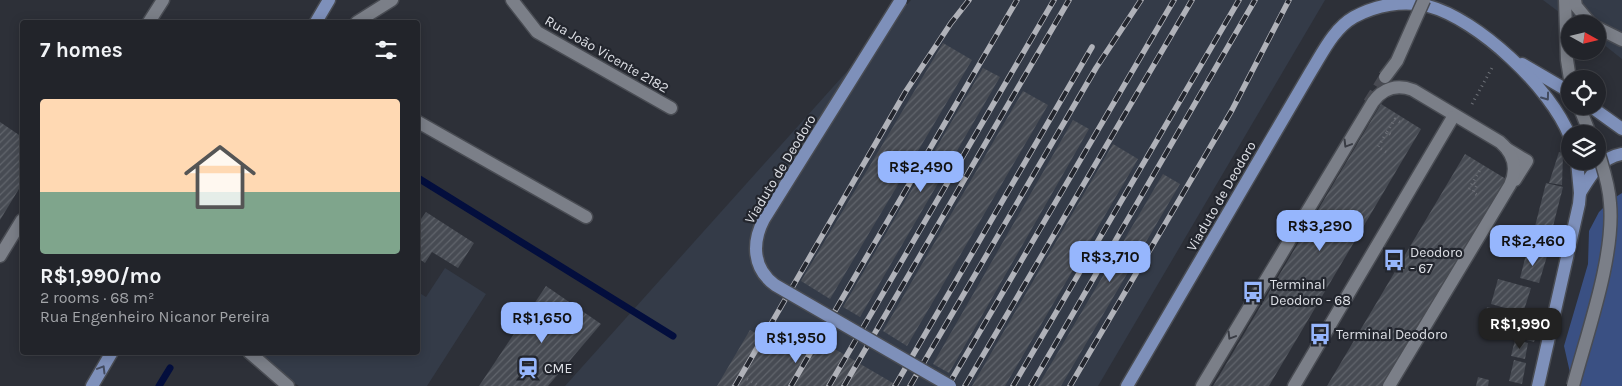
<!DOCTYPE html>
<html lang="en">
<head>
<meta charset="utf-8">
<style>
  body { margin:0; font-family:Karla,sans-serif; background:#2e3036; color:#f1f3f6; height:100vh; display:flex; flex-direction:column; font-size:19px; white-space:nowrap }
  * { box-sizing:border-box; margin:0 }
  p { font-size:16px; color:#a2a4a8 }
  .icon { flex:none; width:28px; height:28px; fill:none; stroke:currentColor; stroke-width:2; stroke-linecap:round; stroke-linejoin:round }
  .map { position:relative; flex:1; overflow:hidden }
  .side { position:absolute; left:20px; top:20px; width:400px; height:335px; display:flex; flex-direction:column; background:#22242a; border-radius:5px; box-shadow:0 2px 12px #0003,0 0 0 1px #3f4147 }
  .side>* { flex:none }
  .needle { width:32px; rotate:98deg }
  .tools { position:absolute; left:1561px; top:15px; display:grid; gap:10px }
  .tools a { display:grid; place-items:center; width:45px; height:45px; border-radius:50%; background:#22242a; box-shadow:0 2px 12px #0003,0 0 0 1px #3f4147; font-size:25px }
  .price { position:absolute; translate:-50% -42px; padding:0 11px; border-radius:10px; background:#96b6fd; color:#111; font-size:16px; line-height:32px; filter:drop-shadow(0 1px 2px #0008) }
  .price::after { content:''; position:absolute; left:50%; top:30px; width:15px; height:11px; margin-left:-8px; background:inherit; clip-path:polygon(0 0,100% 0,50% 100%) }
  .price.current { background:#222; color:#fff }
  ul { padding:0; list-style:none }
  li { display:grid; align-content:center; gap:10px; height:265px; padding:0 20px }
  li span { display:grid; place-items:center; height:155px; border-radius:5px; color:#555 }
  li>.icon { margin-inline-start:auto }
  span .icon { width:90px; height:90px; fill:#fffc; stroke-width:1 }
  li b { font-size:21px }
  h2 { display:flex; justify-content:space-between; align-items:center; height:60px; padding:0 20px; font-size:21px }
  .map>svg:first-child { display:block }
</style>
</head>
<body>
<div class="map">
<svg width="1622" height="386" viewBox="0 0 1622 386">
  <defs>
    <pattern id="building-hatch" width="6" height="6" patternUnits="userSpaceOnUse" patternTransform="scale(1.25)"><rect width="6" height="6" fill="#474b53"/><path d="M-1 1l2-2M0 6l6-6M5 7l2-2" fill="none" stroke="#61656c"/></pattern>
  </defs>
  <rect width="100%" height="100%" fill="#2d3038"/>
  <g fill="#343b48">
    <path d="M 911,0 L 1325,0 L 1098,386 L 565,386 Z"/>
    <path d="M 1543,0 L 1622,0 L 1622,59 L 1598,40 L 1598,24 L 1575,24 Z"/>
    <path d="M 445,268 L 486,294 L 427,386 L 299,386 L 247,353 L 418,352 L 418,292 L 426,297 Z"/>
  </g>
  <path fill="#3a5083" d="M 1622,193 L 1622,386 L 1573,386 L 1564,346 L 1588,264 L 1589,231 L 1599,212 L 1611,200 Z"/>
  <g fill="none" stroke-linecap="round" stroke-linejoin="round">
    <g stroke="#030e3d" stroke-width="7">
      <path d="M 418,178 L 673,336"/>
      <path d="M 159,386 L 170,368"/>
    </g>
  </g>
  <g fill="url(#building-hatch)">
    <path d="M 943,43 L 972,60 L 830,299 L 801,281 Z"/>
    <path d="M 983,68 L 1000,77 L 860,317 L 843,307 Z"/>
    <path d="M 1023,91 L 1048,105 L 907,346 L 883,331 Z"/>
    <path d="M 1381,104 L 1421,129 L 1269,386 L 1213,386 Z"/>
    <path d="M 1073,120 L 1089,129 L 949,373 L 933,364 Z"/>
    <path d="M 0,122 L 22,137 L 22,184 L 0,220 Z"/>
    <path d="M 1113,144 L 1138,159 L 1005,386 L 972,386 Z"/>
    <path d="M 1559,152 L 1563,153 L 1562,185 L 1549,183 Z"/>
    <path d="M 1465,154 L 1506,179 L 1383,386 L 1327,386 Z"/>
    <path d="M 1163,174 L 1180,184 L 1061,386 L 1038,386 Z"/>
    <path d="M 1546,183 L 1563,187 L 1547,250 L 1530,246 Z"/>
    <path d="M 426,212 L 474,243 L 458,268 L 432,252 L 425,263 L 418,258 L 418,217 L 421,219 Z"/>
    <path d="M 1527,251 L 1547,256 L 1539,283 L 1520,278 Z"/>
    <path d="M 1498,279 L 1531,288 L 1523,313 L 1491,304 Z"/>
    <path d="M 546,286 L 601,324 L 548,386 L 479,386 Z"/>
    <path d="M 1487,307 L 1540,321 L 1534,342 L 1482,328 Z"/>
    <path d="M 792,324 L 898,386 L 717,386 L 750,330 L 779,346 Z"/>
    <path d="M 1515,340 L 1528,343 L 1525,359 L 1511,356 Z"/>
    <path d="M 1514,360 L 1526,363 L 1522,384 L 1509,381 Z"/>
    <path d="M 1478,377 L 1489,380 L 1488,386 L 1476,386 Z"/>
  </g>
  <g fill="none" stroke-linecap="round" stroke-linejoin="round">
    <path stroke="#484a52" stroke-width="12" stroke-dasharray="12 6" stroke-linecap="butt" d="M 1369,103 L 1385,77"/>
    <g stroke="#494c53" stroke-width="15">
      <g id="minor">
        <path d="M 512,0 L 537,32 L 671,108"/>
        <path d="M 1565,0 L 1567,60 L 1570,79"/>
        <path d="M 1575,0 L 1576,6 L 1591,24"/>
        <path d="M 149,22 L 163,0"/>
        <path d="M 357,22 L 392,0"/>
        <path d="M 1598,28 L 1622,40"/>
        <path d="M 1579,106 L 1590,134"/>
        <path d="M 418,122 L 586,217"/>
        <path d="M 1507,149 L 1527,161 L 1515,180"/>
        <path d="M 0,256 L 22,220"/>
        <path d="M 249,352 L 288,386"/>
        <path d="M 1202,386 L 1373,102 C 1383,88 1397,84 1413,90 L 1500,142 C 1514,154 1518,168 1510,185 L 1389,386"/>
        <path d="M 1294,386 L 1453,117"/>
      </g>
    </g>
    <g stroke="#494c53" stroke-width="15">
      <g id="major">
        <path d="M 316,22 L 329,0"/>
        <path d="M 1522,64 L 1570,92"/>
        <path d="M 1590,106 L 1622,129"/>
        <path d="M 1580,193 C 1591,175 1600,158 1622,154"/>
        <path d="M 92,386 L 112,352"/>
        <path d="M 1127,386 L 1310,73 C 1322,54 1333,29 1354,17 C 1376,5 1403,0 1428,6 C 1478,19 1551,88 1570,137"/>
        <path d="M 1538,386 L 1579,204 L 1580,193 L 1577,161"/>
      </g>
    </g>
    <g stroke="#6e7178" stroke-width="3" stroke-dasharray="1 4" stroke-linecap="butt">
      <path d="M 1472,104 L 1493,66"/>
      <path d="M 1387,132 L 1395,119 L 1403,124"/>
      <path d="M 1386,152 L 1378,147 L 1387,132 L 1392,135"/>
      <path d="M 1474,183 L 1477,185 L 1473,192 L 1477,195"/>
      <path d="M 1469,189 L 1480,170"/>
      <path d="M 747,379 L 759,386"/>
    </g>
    <use href="#minor" stroke="#7b7f88" stroke-width="12"/>
    <use href="#major" stroke="#7e90ba" stroke-width="12"/>
    <g stroke="#b0b2b9" stroke-width="5.5">
      <g id="rail">
        <path d="M 735,386 L 906,91 L 951,23 L 969,0"/>
        <path d="M 791,386 L 1017,0"/>
        <path d="M 829,386 L 1054,0"/>
        <path d="M 844,386 L 1069,0"/>
        <path d="M 895,386 L 1092,47"/>
        <path d="M 910,386 L 1096,68 L 1141,0"/>
        <path d="M 948,386 L 1174,0"/>
        <path d="M 965,386 L 1192,0"/>
        <path d="M 1013,386 L 1239,0"/>
        <path d="M 1031,386 L 1255,0"/>
        <path d="M 1070,386 L 1232,110 L 1289,0"/>
      </g>
    </g>
    <use href="#rail" stroke="#23262e" stroke-width="4" stroke-dasharray="11" stroke-linecap="butt"/>
    <g stroke="#494c53" stroke-width="15" stroke-linecap="butt">
      <g id="minor-bridge">
        <path d="M 1385,77 L 1397,61 L 1424,0"/>
        <path d="M 1573,386 C 1587,333 1615,256 1610,203 C 1609,184 1603,168 1598,151"/>
      </g>
    </g>
    <g stroke="#494c53" stroke-width="15" stroke-linecap="butt">
      <path id="major-bridge" d="M 901,0 L 764,219 C 752,242 752,268 775,285 L 950,386"/>
    </g>
    <use href="#minor-bridge" stroke="#7b7f88" stroke-width="12"/>
    <use href="#major-bridge" stroke="#7e90ba" stroke-width="12"/>
  </g>
  <defs><path id="oneway-chevron" d="M-2-3.5L2.5 0L-2 3.5" fill="none" stroke-width="1.6" stroke-linecap="round" stroke-linejoin="round" transform="scale(1.25)"/></defs>
  <g stroke="#434b5f">
    <use href="#oneway-chevron" transform="translate(1546 97) rotate(54)"/>
    <use href="#oneway-chevron" transform="translate(102 369) rotate(-59)"/>
  </g>
  <g stroke="#393c44">
    <use href="#oneway-chevron" transform="translate(1347 144) rotate(121)"/>
    <use href="#oneway-chevron" transform="translate(1231 336) rotate(121)"/>
  </g>
  <defs>
    <g id="bus-bare" transform="scale(1.725)"><path d="M-5-6H5V4H4V6H2V4H-2V6H-4V4H-5ZM-3.5-4V0h7V-4ZM-3.5 1.2v1.5H-2V1.2ZM2 1.2v1.5H3.5V1.2Z" fill="#96b6fd" stroke="#23262e" stroke-width="2.5" paint-order="stroke"/></g>
    <g id="station-bare" transform="scale(1.725)"><path d="M-3-6H3Q5-6 5-4V2Q5 4 3 4L4.5 6H3L1.5 4h-3L-3 6H-4.5L-3 4Q-5 4-5 2V-4Q-5-6-3-6ZM-3.5-4v3h7v-3ZM-3.5 1v1.5H-2V1ZM2 1v1.5H3.5V1Z" fill="#96b6fd" stroke="#23262e" stroke-width="2.5" paint-order="stroke"/></g>
  </defs>
  <g fill-rule="evenodd">
    <use href="#bus-bare" x="1394" y="260"/>
    <use href="#bus-bare" x="1253" y="292"/>
    <use href="#bus-bare" x="1320" y="334"/>
    <use href="#station-bare" x="528" y="368"/>
  </g>
  <g text-anchor="middle" stroke-width="4.5" stroke-linejoin="round" paint-order="stroke">
    <g font-size="14" fill="#dee0e6" stroke="#23262e">
      <text transform="translate(607 54) rotate(30)" y="5">Rua João Vicente 2182</text>
      <text transform="translate(780 169) rotate(-59)" y="5">Viaduto de Deodoro</text>
      <text transform="translate(1221 196) rotate(-60)" y="5">Viaduto de Deodoro</text>
    </g>
    <g font-size="14" fill="#dee0e6" stroke="#23262e" text-anchor="start">
      <text x="1410" y="257">Deodoro<tspan x="1410" dy="16">- 67</tspan></text>
      <text x="1270" y="289">Terminal<tspan x="1270" dy="16">Deodoro - 68</tspan></text>
      <text x="1336" y="339">Terminal Deodoro</text>
      <text x="544" y="373">CME</text>
    </g>
  </g>
</svg>
<div class="tools">
<a><svg class="needle" viewBox="-14 -14 28 28"><path d="M0-13l5 13h-10z" fill="#e53935"/><path d="M0 13l5-13h-10z" fill="#a2a4a8"/></svg></a>
<a><svg class="icon" aria-label="locate" viewBox="0 0 24 24"><circle cx="12" cy="12" r="6"/><path d="M12 2v4M12 18v4M2 12h4M18 12h4"/></svg></a>
<a><svg class="icon" aria-label="layers" viewBox="0 0 24 24"><path d="M12 4l9 5-9 5-9-5zM3 14l9 5 9-5"/></svg></a>
</div>
<b class="price" style="left:921px;top:193px">R$2,490</b>
<b class="price" style="left:1320px;top:252px">R$3,290</b>
<b class="price" style="left:1533px;top:267px">R$2,460</b>
<b class="price" style="left:1110px;top:283px">R$3,710</b>
<b class="price" style="left:542px;top:344px">R$1,650</b>
<b class="price current" style="left:1520px;top:350px">R$1,990</b>
<b class="price" style="left:796px;top:364px">R$1,950</b>
<section class="side">
<h2>7 homes<svg class="icon" aria-label="filters" viewBox="0 0 24 24"><path d="M4 7h16M4 17h16"/><circle cx="9" cy="7" r="2"/><circle cx="15" cy="17" r="2"/></svg></h2>
<ul>
<li><span style="background:linear-gradient(#ffd9b3 60%,#7fa58c 0)"><svg class="icon" aria-label="home" viewBox="0 0 24 24"><path d="M3 11l9-7 9 7M6 9v11h12V9"/></svg></span><div><b>R$1,990/mo</b><p>2 rooms · 68 m²</p><p>Rua Engenheiro Nicanor Pereira</p></div></li>
</ul>
</section>
</div>
</body>
</html>
